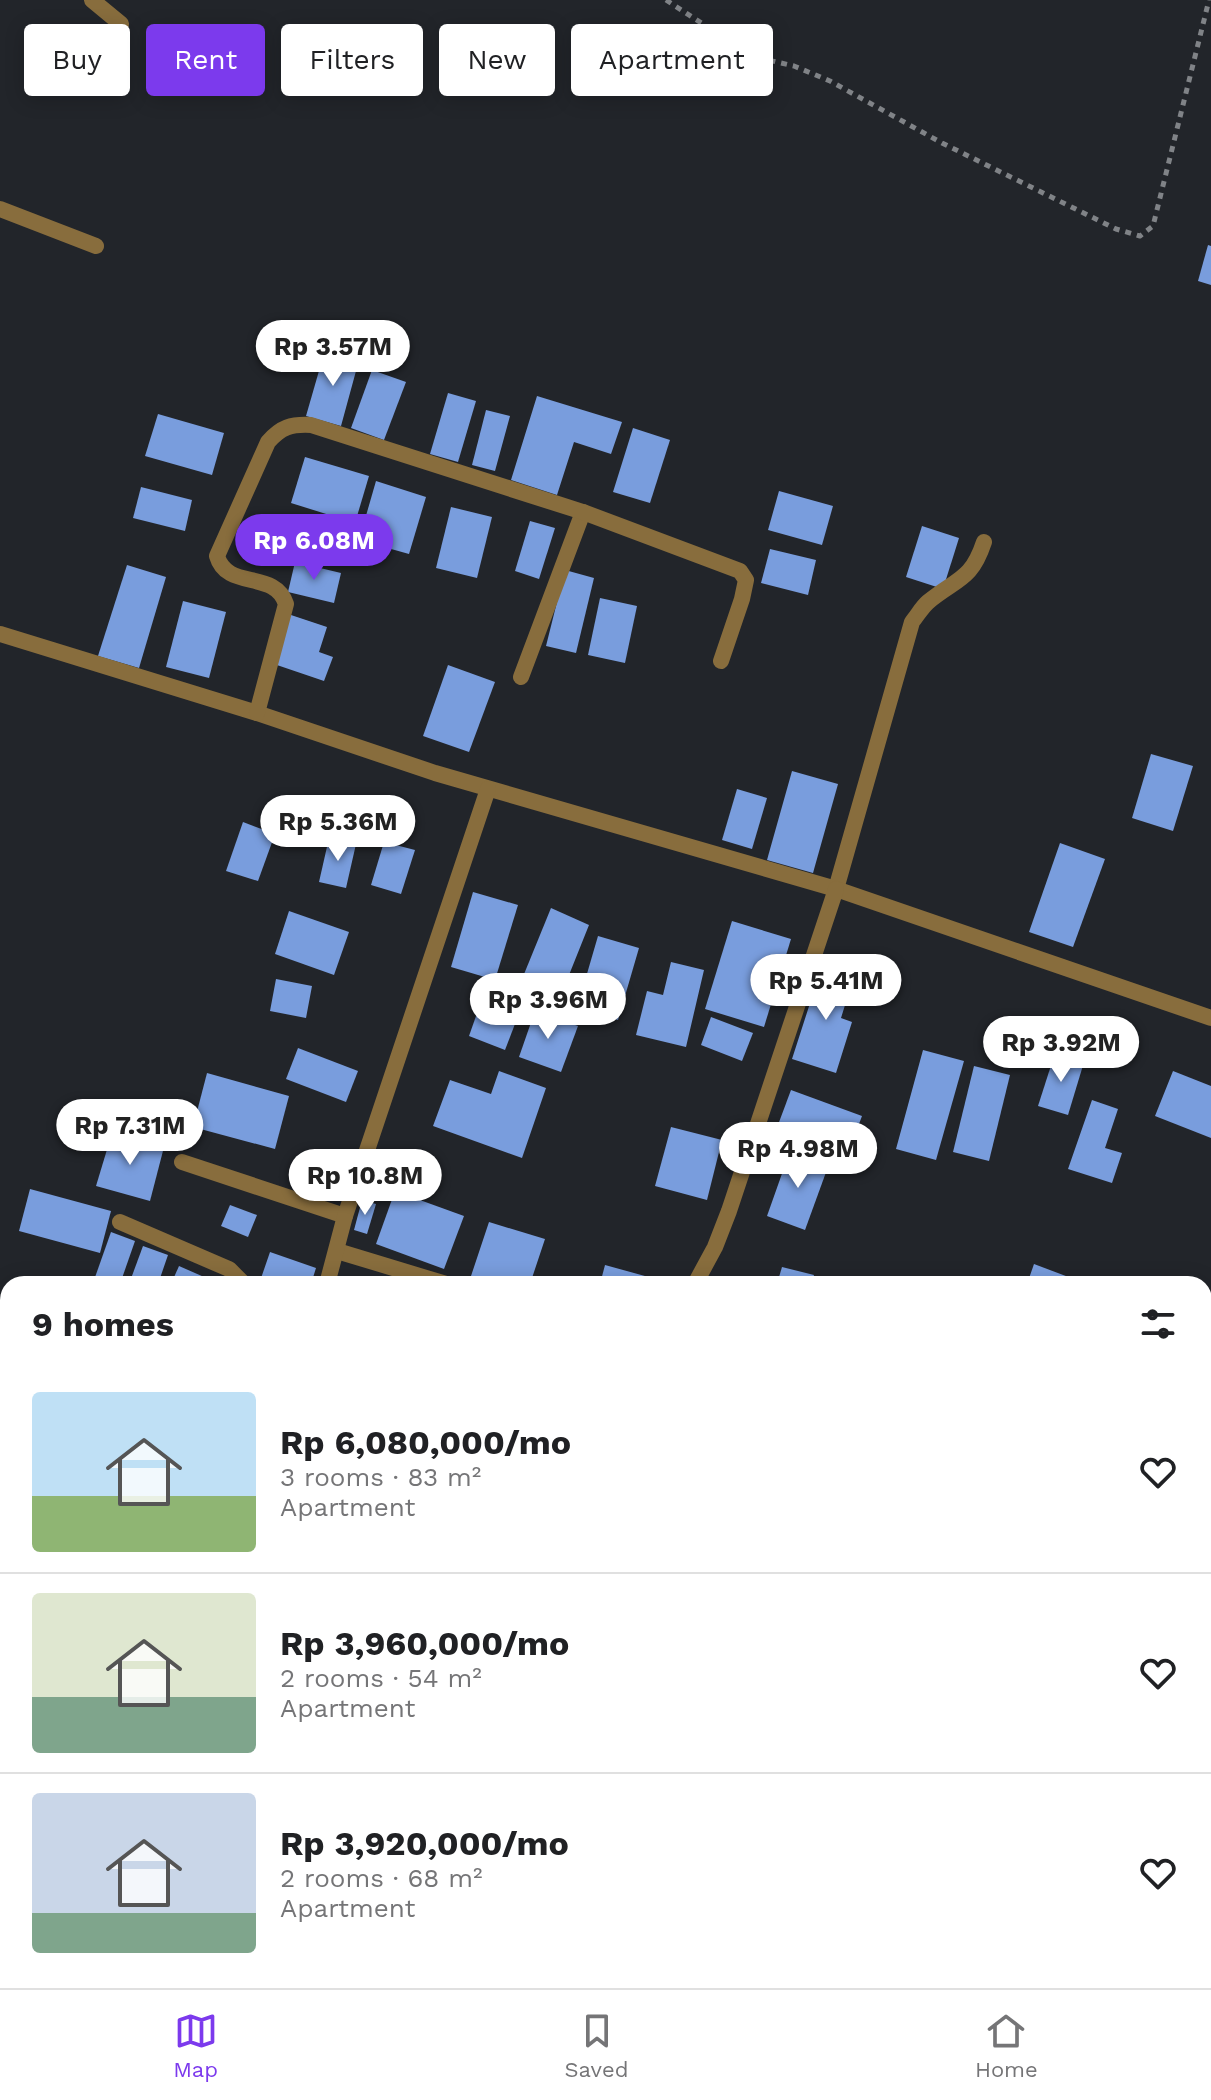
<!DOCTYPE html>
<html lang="en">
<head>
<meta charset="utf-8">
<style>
  body { margin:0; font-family:"Work Sans",sans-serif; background:#f2f2f2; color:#202124; height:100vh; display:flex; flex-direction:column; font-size:30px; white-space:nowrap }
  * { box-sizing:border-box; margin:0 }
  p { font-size:26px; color:#757577 }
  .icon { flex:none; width:44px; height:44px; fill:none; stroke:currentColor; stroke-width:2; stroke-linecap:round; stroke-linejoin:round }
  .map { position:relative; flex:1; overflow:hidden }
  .side { position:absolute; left:0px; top:1276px; width:1212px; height:712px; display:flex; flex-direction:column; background:#fff; border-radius:24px 24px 0 0; box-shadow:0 4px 20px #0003 }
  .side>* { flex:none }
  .top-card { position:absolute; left:24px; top:24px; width:800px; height:72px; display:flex; gap:16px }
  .price { position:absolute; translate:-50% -68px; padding:0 18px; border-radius:28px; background:#fff; color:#222; font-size:26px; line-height:52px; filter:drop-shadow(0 2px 4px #0008) }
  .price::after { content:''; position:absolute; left:50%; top:48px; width:24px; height:18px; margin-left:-12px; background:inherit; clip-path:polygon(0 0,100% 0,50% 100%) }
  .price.current { background:#7c3aed; color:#fff }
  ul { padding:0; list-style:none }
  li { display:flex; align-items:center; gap:24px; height:200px; padding:0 32px }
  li+li { border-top:2px solid #e0e0e0 }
  li span { display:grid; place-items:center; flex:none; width:224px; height:160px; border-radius:8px; color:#555 }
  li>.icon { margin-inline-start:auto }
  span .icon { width:96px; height:96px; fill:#fffc; stroke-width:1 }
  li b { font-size:34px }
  h2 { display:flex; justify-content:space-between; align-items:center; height:96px; padding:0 32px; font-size:34px }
  .tag { padding:0 28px; border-radius:8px; background:#fff; box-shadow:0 4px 20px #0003; font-size:28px; line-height:72px }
  .tag.current { background:#7c3aed; color:#fff }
  .dock { display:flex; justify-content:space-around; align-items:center; height:112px; border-top:2px solid #e0e0e0; background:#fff; font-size:22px; color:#757577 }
  .dock a { display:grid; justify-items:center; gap:4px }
  .dock .current { color:#7c3aed }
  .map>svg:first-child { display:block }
</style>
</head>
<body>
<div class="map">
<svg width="1211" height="1988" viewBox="0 0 1211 1988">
  <rect width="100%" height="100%" fill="#22252a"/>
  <g fill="#799ddd">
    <path d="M 1208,245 L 1211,246 L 1211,285 L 1198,281 Z"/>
    <path d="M 325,350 L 359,360 L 341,426 L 306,416 Z"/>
    <path d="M 372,370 L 406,382 L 384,440 L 351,428 Z"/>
    <path d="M 448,393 L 476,401 L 458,462 L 430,454 Z"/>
    <path d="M 537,396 L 622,422 L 611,454 L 574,442 L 557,495 L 511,480 Z"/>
    <path d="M 486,410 L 510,416 L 495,471 L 472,465 Z"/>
    <path d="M 158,414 L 224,433 L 212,475 L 145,456 Z"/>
    <path d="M 633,428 L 670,440 L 650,503 L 613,492 Z"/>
    <path d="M 305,457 L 369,476 L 355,523 L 291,503 Z"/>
    <path d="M 376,481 L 426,497 L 409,554 L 359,540 Z"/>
    <path d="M 141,487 L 192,500 L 185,531 L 133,518 Z"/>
    <path d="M 779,491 L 833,506 L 822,545 L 768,530 Z"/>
    <path d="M 451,507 L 492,517 L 477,578 L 436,568 Z"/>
    <path d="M 530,521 L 555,528 L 539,579 L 515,571 Z"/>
    <path d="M 922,526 L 959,538 L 943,589 L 906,577 Z"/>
    <path d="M 770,549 L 816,560 L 808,595 L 761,583 Z"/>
    <path d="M 295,562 L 341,573 L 334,603 L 288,592 Z"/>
    <path d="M 127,565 L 166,577 L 139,668 L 98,656 Z"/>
    <path d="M 565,570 L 594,578 L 576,653 L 546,646 Z"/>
    <path d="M 600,598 L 637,606 L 625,663 L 588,655 Z"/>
    <path d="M 183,601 L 226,612 L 209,678 L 166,667 Z"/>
    <path d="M 288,614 L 327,627 L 319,652 L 333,657 L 324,681 L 271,663 Z"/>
    <path d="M 448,665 L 495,682 L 469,752 L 423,736 Z"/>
    <path d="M 1151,754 L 1193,766 L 1173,831 L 1132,818 Z"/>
    <path d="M 792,771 L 838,784 L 813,873 L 767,860 Z"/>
    <path d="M 737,789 L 767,798 L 752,849 L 722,840 Z"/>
    <path d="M 243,822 L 275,834 L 258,881 L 226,871 Z"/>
    <path d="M 329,838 L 356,844 L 346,888 L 319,882 Z"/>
    <path d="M 384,842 L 415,850 L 401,894 L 371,885 Z"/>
    <path d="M 1060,843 L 1105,859 L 1073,947 L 1029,932 Z"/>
    <path d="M 473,892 L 518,905 L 495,980 L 451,967 Z"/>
    <path d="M 551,908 L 589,925 L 559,1000 L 520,984 Z"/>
    <path d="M 289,911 L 349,932 L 334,975 L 275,954 Z"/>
    <path d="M 732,921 L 791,939 L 764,1027 L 705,1009 Z"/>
    <path d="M 598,936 L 639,948 L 618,1020 L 577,1008 Z"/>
    <path d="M 671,962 L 704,970 L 686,1047 L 636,1035 L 647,991 L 663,995 Z"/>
    <path d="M 822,966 L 854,976 L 841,1018 L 852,1022 L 836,1073 L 792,1059 Z"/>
    <path d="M 276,979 L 312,986 L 306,1018 L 270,1011 Z"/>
    <path d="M 481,1002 L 518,1016 L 505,1050 L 469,1036 Z"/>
    <path d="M 535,1011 L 578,1026 L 561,1072 L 519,1057 Z"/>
    <path d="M 711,1017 L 753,1033 L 742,1061 L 701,1045 Z"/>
    <path d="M 298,1048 L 358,1071 L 346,1102 L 286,1079 Z"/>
    <path d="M 923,1050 L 964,1061 L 936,1160 L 896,1149 Z"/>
    <path d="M 1055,1053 L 1084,1062 L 1068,1115 L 1038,1106 Z"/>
    <path d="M 974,1066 L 1010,1075 L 989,1161 L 953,1152 Z"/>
    <path d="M 499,1071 L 546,1088 L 522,1158 L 433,1126 L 450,1080 L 491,1094 Z"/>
    <path d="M 1173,1071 L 1211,1086 L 1211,1138 L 1155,1116 Z"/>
    <path d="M 207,1073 L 289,1096 L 275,1149 L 193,1127 Z"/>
    <path d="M 791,1090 L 862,1116 L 843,1166 L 772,1141 Z"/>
    <path d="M 1092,1100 L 1118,1109 L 1105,1148 L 1122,1153 L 1112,1183 L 1068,1169 Z"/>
    <path d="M 671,1127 L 722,1140 L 707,1200 L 655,1186 Z"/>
    <path d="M 112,1133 L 164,1147 L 150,1201 L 96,1186 Z"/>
    <path d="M 790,1151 L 829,1164 L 805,1230 L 767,1216 Z"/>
    <path d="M 30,1189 L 111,1211 L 100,1253 L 19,1231 Z"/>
    <path d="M 395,1191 L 464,1216 L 444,1269 L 376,1244 Z"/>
    <path d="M 362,1200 L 376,1204 L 367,1234 L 354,1230 Z"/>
    <path d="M 230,1205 L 257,1215 L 248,1237 L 221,1226 Z"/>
    <path d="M 489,1222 L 545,1239 L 530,1284 L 496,1284 L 471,1276 Z"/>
    <path d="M 111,1232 L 135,1241 L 120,1284 L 96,1284 L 93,1283 Z"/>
    <path d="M 143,1246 L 168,1255 L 158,1284 L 129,1284 Z"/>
    <path d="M 270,1252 L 316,1268 L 311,1284 L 259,1284 Z"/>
    <path d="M 1034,1264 L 1087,1284 L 1027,1284 Z"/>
    <path d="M 605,1265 L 663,1281 L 662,1284 L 600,1284 Z"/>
    <path d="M 179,1266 L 220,1284 L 171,1284 Z"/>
    <path d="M 782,1267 L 814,1275 L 811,1284 L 777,1284 Z"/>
    <path d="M 1204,1304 L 1211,1306 L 1211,1348 L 1205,1368 Z"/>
    <path d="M 1,1831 L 8,1833 L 8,1881 L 0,1878 Z"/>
    <path d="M 0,1934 L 8,1937 L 8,1976 L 0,1973 Z"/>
  </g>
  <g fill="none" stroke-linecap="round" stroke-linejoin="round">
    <path stroke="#808387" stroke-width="5" stroke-dasharray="6 6" stroke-linecap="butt" d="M 666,0 L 729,41 L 768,60 L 794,66 L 830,81 L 942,143 L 1116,229 L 1140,236 L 1153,226 L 1209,0"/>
    <g stroke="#886d3d" stroke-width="16">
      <path d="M 0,209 L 96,246"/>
      <path d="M 836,889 L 912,622 C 917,616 922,607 928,602 C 957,578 971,581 984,542"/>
      <path d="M 182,1162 L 345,1216"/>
      <path d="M 1204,1432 L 1211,1434"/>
    </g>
    <g stroke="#886d3d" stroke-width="16">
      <path d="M 92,0 L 121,24"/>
      <path d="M 0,634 L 257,713 L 435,773 L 836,889 L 1211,1018"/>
      <path d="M 521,677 L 583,512"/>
      <path d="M 257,713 L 286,604 C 275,569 227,591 217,556 L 268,442 C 281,427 291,424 311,425 L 583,512 L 740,571 L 746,580 L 742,599 L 721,661"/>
      <path d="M 120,1222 L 229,1269 L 244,1284"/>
      <path d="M 337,1251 L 446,1284"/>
      <path d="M 327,1284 L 345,1216 L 488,789"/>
      <path d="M 695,1284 L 715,1247 L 729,1211 L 836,889"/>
      <path d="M 0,1901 L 8,1904"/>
      <path d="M 102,1988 L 105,1980"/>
    </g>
  </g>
</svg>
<b class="price" style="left:333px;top:388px">Rp 3.57M</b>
<b class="price current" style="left:314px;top:582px">Rp 6.08M</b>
<b class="price" style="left:338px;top:863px">Rp 5.36M</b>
<b class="price" style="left:826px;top:1022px">Rp 5.41M</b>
<b class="price" style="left:548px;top:1041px">Rp 3.96M</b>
<b class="price" style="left:1061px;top:1084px">Rp 3.92M</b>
<b class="price" style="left:130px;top:1167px">Rp 7.31M</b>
<b class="price" style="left:798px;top:1190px">Rp 4.98M</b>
<b class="price" style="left:365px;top:1217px">Rp 10.8M</b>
<div class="top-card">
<a class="tag">Buy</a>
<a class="tag current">Rent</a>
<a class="tag">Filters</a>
<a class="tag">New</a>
<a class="tag">Apartment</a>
</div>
<section class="side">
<h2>9 homes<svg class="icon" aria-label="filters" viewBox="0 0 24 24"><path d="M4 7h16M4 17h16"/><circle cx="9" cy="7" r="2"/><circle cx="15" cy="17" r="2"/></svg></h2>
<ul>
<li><span style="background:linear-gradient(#bfe0f5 65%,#8fb573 0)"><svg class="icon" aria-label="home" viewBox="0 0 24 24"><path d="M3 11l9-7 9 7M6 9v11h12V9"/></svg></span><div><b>Rp 6,080,000/mo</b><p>3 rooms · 83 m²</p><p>Apartment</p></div><svg class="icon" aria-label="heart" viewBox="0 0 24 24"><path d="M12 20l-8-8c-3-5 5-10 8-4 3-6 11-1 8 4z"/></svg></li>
<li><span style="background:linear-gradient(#dfe7d0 65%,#7fa58c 0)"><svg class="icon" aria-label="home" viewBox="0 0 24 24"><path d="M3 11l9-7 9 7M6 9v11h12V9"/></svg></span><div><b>Rp 3,960,000/mo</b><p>2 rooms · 54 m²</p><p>Apartment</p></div><svg class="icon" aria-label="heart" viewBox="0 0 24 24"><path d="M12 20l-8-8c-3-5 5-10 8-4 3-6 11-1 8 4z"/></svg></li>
<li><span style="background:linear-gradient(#c9d6e8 75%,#7fa58c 0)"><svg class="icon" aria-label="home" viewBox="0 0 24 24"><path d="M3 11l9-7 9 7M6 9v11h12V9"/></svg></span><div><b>Rp 3,920,000/mo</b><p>2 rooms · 68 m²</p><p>Apartment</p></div><svg class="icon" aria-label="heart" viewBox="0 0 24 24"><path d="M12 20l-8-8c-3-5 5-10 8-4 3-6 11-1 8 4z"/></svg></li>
</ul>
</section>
</div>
<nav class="dock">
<a class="current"><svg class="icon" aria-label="map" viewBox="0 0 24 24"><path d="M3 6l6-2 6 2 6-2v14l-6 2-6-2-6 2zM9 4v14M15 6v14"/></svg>Map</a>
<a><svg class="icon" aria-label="saved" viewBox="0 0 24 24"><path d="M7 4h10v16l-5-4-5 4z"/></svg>Saved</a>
<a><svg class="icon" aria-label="home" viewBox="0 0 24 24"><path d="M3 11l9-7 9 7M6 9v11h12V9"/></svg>Home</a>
</nav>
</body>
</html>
